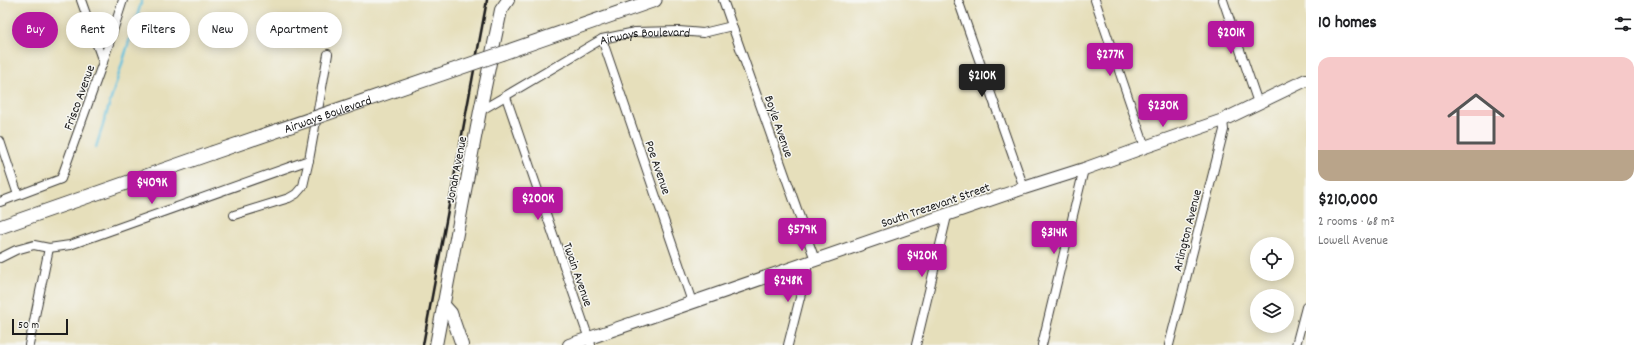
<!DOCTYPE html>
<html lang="en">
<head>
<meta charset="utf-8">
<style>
  body { margin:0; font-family:Dekko,sans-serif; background:#f6f6f6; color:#202124; height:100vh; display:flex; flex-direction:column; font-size:15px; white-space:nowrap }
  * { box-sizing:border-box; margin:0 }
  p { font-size:13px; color:#757577 }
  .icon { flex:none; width:22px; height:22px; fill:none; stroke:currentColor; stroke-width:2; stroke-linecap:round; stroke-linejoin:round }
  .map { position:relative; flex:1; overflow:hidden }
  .details { display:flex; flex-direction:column; background:#fff; width:340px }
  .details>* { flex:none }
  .banner { position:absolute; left:12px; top:12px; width:380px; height:36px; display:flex; gap:8px }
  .fabs { position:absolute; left:1250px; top:237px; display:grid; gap:8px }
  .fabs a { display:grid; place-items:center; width:44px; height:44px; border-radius:50%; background:#fff; box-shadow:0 2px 10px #0003; font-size:20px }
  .scale { position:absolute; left:12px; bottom:10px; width:56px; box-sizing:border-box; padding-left:4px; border:2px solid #1c1c1c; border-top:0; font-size:11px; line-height:14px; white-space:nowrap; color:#1c1c1c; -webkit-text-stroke:3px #f6f6f2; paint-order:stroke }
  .price { position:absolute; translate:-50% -34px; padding:0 9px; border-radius:4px; background:#b5179e; color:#fff; font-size:13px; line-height:26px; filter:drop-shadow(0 1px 2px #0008) }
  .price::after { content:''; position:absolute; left:50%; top:24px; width:12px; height:9px; margin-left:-6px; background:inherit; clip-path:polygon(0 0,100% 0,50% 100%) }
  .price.current { background:#222; color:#fff }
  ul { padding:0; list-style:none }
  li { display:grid; align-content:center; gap:8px; height:212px; padding:0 12px }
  li span { display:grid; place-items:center; height:124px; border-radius:12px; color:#555 }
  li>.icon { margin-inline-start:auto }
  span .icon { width:72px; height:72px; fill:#fffc; stroke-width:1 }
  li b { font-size:17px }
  h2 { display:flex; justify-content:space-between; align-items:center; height:48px; padding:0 12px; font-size:17px }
  .chip { padding:0 14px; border-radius:18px; background:#fff; box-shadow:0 2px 10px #0003; font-size:14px; line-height:36px }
  .chip.current { background:#b5179e; color:#fff }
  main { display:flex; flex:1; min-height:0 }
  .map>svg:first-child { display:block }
</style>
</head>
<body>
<main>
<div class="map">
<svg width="1306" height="345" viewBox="0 0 1306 345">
  <rect width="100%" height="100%" fill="#f6f6f2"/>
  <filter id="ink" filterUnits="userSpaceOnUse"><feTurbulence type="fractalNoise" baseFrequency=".025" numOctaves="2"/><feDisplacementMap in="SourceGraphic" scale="8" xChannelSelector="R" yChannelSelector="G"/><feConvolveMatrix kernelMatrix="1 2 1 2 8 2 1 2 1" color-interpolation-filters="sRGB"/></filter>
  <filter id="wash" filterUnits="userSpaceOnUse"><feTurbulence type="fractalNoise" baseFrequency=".012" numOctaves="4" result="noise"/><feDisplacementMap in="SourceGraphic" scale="16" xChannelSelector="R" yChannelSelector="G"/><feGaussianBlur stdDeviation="0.9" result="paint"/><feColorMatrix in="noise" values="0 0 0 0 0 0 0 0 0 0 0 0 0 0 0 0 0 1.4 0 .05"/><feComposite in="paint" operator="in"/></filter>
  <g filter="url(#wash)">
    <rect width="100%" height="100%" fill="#e6dfbb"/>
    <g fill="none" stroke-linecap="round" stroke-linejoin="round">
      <path stroke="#61c1df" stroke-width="2.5" d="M 96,147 L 142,0"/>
    </g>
  </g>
  <g filter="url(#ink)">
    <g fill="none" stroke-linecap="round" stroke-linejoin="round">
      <g stroke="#3a3934" stroke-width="10">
        <g id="street">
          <path d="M 81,0 L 103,62"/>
          <path d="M 723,0 L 815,260"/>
          <path d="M 958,0 L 1024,188"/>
          <path d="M 1095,0 L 1145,147"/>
          <path d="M 1223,0 L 1258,103"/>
          <path d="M 602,39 L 692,302"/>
          <path d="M 506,97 L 591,345"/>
          <path id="s1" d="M 480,111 L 602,39 L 635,32 L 679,31 L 703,33 L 732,26"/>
          <path d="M 0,141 L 18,195"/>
          <path d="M 0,202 L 61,179 L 103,62 L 123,0"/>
          <path d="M 234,215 L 289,198 L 296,194 L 303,186 L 309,160 L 328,54"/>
          <path d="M 0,258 L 16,250 L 34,245 L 49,248 L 70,245 L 309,160"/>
          <path d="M 29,345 L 49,248"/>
          <path d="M 788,345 L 807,270 L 807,263"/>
          <path d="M 916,345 L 947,216"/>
          <path d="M 1042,345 L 1084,169"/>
          <path d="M 1169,345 L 1224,130 L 1223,120"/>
          <path d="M 1296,345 L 1306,307"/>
        </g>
      </g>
      <g stroke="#3a3934" stroke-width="14">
        <g id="secondary">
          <path d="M 443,304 L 451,313 L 462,345"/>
          <path d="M 436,345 L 480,111 L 501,10 L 508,0"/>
          <path d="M 569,345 L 1024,188 L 1084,169 L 1145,147 L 1223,120 L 1306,80"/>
        </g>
      </g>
      <g stroke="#3a3934" stroke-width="15">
        <g id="primary">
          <path d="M 503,53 L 655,0"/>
          <path d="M 0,227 L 212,153"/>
        </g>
      </g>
      <use href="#street" stroke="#fff" stroke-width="8"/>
      <use href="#secondary" stroke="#fff" stroke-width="12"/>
      <use href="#primary" stroke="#fff" stroke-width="13"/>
      <path stroke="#1c1c1c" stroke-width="2.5" d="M 423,345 L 487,0"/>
      <g stroke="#3a3934" stroke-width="15" stroke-linecap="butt">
        <g id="primary-bridge">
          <path id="s2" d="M 212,153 L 503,53"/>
        </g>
      </g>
      <use href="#primary-bridge" stroke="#fff" stroke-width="13"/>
    </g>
  </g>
  <g text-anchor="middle" stroke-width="3" stroke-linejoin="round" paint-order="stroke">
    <g font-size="13" fill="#1c1c1c" stroke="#f6f6f2">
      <text dy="5" stroke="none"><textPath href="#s1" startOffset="185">Airways Boulevard</textPath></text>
      <text transform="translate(78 97) rotate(-70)" y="5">Frisco Avenue</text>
      <text dy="5" stroke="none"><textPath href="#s2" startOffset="122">Airways Boulevard</textPath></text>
      <text transform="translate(780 126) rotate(71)" y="5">Boyle Avenue</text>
      <text transform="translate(659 167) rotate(71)" y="5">Poe Avenue</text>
      <text transform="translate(455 169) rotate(-79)" y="5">Jonah Avenue</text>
      <text transform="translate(935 204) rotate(-19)" y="5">South Trezevant Street</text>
      <text transform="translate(1186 230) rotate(-76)" y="5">Arlington Avenue</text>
      <text transform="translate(579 274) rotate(71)" y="5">Twain Avenue</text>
    </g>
  </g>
</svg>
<div class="fabs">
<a><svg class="icon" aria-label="locate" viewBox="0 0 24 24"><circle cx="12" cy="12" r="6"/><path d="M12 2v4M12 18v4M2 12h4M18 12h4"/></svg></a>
<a><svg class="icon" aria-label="layers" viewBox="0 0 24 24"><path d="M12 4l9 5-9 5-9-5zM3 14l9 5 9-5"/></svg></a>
</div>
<div class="scale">50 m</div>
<b class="price" style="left:1231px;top:55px">$201K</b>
<b class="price" style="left:1110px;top:77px">$277K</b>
<b class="price current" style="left:982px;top:98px">$210K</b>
<b class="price" style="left:1163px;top:128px">$230K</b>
<b class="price" style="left:152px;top:205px">$409K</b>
<b class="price" style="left:538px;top:221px">$200K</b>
<b class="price" style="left:802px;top:252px">$579K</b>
<b class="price" style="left:1054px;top:255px">$314K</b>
<b class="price" style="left:922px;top:278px">$420K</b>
<b class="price" style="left:788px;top:303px">$248K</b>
<div class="banner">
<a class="chip current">Buy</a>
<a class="chip">Rent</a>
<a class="chip">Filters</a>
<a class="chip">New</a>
<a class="chip">Apartment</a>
</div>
</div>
<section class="details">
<h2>10 homes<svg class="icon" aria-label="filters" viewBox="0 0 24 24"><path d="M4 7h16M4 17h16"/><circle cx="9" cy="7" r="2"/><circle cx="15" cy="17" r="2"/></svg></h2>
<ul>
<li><span style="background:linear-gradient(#f6c9c9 75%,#b9a48a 0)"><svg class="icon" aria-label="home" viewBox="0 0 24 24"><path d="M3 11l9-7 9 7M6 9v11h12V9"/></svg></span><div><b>$210,000</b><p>2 rooms · 68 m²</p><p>Lowell Avenue</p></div></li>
</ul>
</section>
</main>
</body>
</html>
